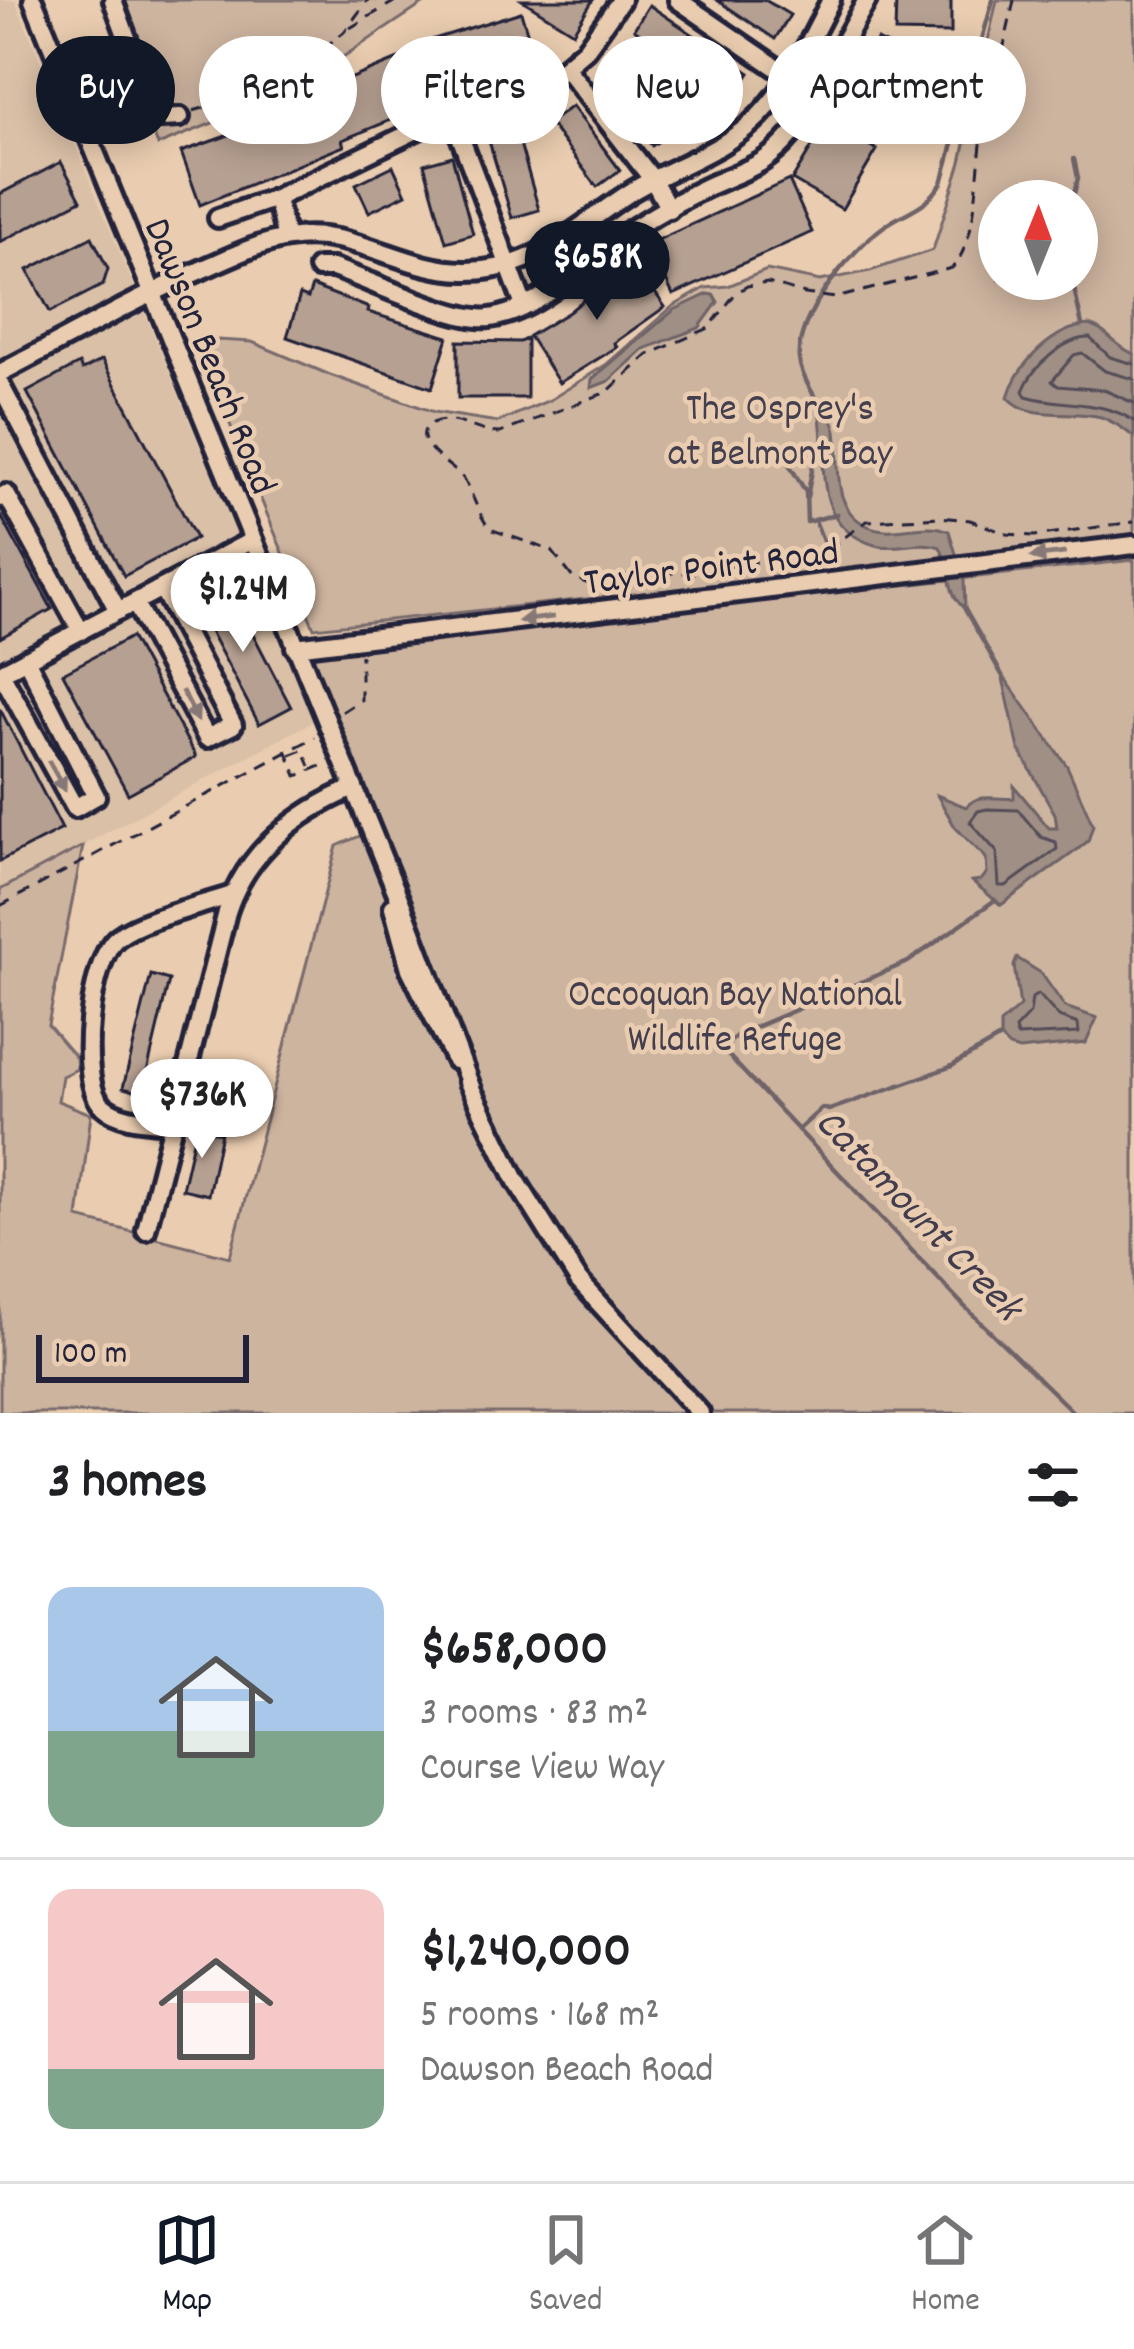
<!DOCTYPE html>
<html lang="en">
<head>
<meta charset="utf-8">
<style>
  body { margin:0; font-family:Dekko,sans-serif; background:#f6f6f6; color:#202124; height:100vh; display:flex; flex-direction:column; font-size:45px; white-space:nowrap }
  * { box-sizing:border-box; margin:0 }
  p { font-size:39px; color:#757577 }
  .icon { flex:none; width:66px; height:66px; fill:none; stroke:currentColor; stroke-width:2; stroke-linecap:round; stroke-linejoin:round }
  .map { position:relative; height:1413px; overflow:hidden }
  .side { display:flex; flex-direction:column; background:#fff; flex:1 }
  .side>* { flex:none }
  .hud { position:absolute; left:36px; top:36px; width:1062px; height:108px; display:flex; gap:24px }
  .needle { width:78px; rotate:1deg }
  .tools { position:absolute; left:978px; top:180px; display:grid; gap:24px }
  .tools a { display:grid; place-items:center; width:120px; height:120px; border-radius:50%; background:#fff; box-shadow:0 6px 30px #0003; font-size:60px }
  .scale { position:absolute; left:36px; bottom:30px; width:213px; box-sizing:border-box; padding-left:12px; border:6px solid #22223b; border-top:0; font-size:33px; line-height:42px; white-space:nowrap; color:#22223b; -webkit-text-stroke:9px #eacdb0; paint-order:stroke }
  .price { position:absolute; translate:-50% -102px; padding:0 27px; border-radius:42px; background:#fff; color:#222; font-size:39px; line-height:78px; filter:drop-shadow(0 3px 6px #0008) }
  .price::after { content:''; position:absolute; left:50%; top:72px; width:36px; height:27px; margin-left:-18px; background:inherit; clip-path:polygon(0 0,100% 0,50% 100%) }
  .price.active { background:#111827; color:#fff }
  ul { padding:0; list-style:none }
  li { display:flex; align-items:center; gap:36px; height:300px; padding:0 48px }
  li+li { border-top:3px solid #e0e0e0 }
  li span { display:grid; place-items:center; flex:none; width:336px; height:240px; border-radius:24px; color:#555 }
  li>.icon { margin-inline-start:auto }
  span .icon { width:144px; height:144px; fill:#fffc; stroke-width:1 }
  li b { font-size:51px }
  h2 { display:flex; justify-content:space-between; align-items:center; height:144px; padding:0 48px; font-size:51px }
  .chip { padding:0 42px; border-radius:54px; background:#fff; box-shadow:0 6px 30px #0003; font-size:42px; line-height:108px }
  .chip.active { background:#111827; color:#fff }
  .menu { display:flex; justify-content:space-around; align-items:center; height:168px; border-top:3px solid #e0e0e0; background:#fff; font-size:33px; color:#757577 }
  .menu a { display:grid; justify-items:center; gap:6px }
  .menu .active { color:#111827 }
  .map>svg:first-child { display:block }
</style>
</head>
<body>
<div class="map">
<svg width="1134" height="1413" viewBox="0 0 1134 1413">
  <rect width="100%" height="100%" fill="#eacdb0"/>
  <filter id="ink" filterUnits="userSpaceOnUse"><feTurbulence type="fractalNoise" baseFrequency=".00833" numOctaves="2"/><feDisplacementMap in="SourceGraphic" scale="24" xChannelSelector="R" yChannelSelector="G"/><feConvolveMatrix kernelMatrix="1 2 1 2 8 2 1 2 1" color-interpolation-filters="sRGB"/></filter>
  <g filter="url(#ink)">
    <path fill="#dac0a7" d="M 0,0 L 15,0 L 314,721 L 0,890 Z"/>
    <g fill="#cdb49f" stroke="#786b6d" stroke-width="3" fill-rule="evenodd">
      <path d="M 101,0 L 429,0 L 290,92 L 158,145 Z"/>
      <path d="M 997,0 L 1134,0 L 1134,535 L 823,574 L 314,628 L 201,354 L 218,340 L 252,342 L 330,375 L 434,412 L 498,422 L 550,400 L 607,364 L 672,307 L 705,288 L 728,286 L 767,270 L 820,281 L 870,271 L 933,250 L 961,162 ZM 999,201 L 1077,201 L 1077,279 L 999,279 Z"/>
      <path d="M 1134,560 L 1134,1413 L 0,1413 L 0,890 L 83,846 L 48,1025 L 76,1058 L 77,1069 L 62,1076 L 58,1101 L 91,1114 L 78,1218 L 230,1257 L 337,846 L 380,827 L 302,650 Z"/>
    </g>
    <g fill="#a08f85" stroke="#6e6367" stroke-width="3">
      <path d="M 708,294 L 714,295 L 718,302 L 699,328 L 644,349 L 609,381 L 591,388 L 592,379 L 674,310 Z"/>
      <path d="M 1089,325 C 1106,329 1115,347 1134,354 L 1134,437 C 1124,429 1113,421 1101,417 C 1071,409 1030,422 1008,397 C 1018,363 1054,328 1089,325 Z"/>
      <path d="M 817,400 C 825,409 834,419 836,432 C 841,464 830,507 866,525 C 893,539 923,519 949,531 L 964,580 L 965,609 C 945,593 952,568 940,547 C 919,539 896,551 875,545 C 805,524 831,455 817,400 Z"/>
      <path d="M 1002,674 L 1067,766 L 1093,825 L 1088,841 L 1077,850 L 1001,905 L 972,881 L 981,880 L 987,873 L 986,858 L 955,827 L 937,795 L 966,807 C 980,791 996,801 1014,798 L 1014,786 L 1049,828 L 1057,828 L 1055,814 L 1019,749 Z"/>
      <path d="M 1017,958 L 1041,973 L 1065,1007 L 1097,1018 L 1086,1043 L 1019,1050 L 1009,1047 L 1000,1038 L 1000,1024 L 1020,1006 L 1014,966 Z"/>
    </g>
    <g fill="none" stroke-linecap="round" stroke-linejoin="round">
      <g stroke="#544e59" stroke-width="3">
        <path d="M 1134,364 L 1110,357 L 1090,338 C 1065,337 1032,367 1023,391 L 1026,396 C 1064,407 1100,399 1134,421"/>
        <path d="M 1134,379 L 1105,371 L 1082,353 L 1074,355 L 1052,381 L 1058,386 L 1104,390 L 1134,403"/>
        <path d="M 987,809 L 1018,810 L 1041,837 L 1056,842 L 1057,849 L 1006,886 L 999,886 L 997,852 L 970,822 L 978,811 Z"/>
        <path d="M 1038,994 L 1059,1017 L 1078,1024 L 1079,1033 L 1017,1036 L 1015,1029 L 1030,1013 L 1032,998 Z"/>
      </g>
      <g stroke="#6e6367" stroke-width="4.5">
        <path d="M 1072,201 L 1078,178 L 1074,159"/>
        <path d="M 1077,215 L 1077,221"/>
        <path d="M 1072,279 L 1082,325"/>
        <path d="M 818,402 C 810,389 801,374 799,359 C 795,318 850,251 883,227 C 908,209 923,211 942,183 L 993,0"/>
        <path d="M 790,466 L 806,492 L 807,522 L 837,514"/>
        <path d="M 807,497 L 813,465"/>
        <path d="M 816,523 L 824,543"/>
        <path d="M 963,606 L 1002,675"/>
        <path d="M 995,900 L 908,962 L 739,1034 L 730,1041 L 726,1053 L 964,1306 L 1074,1413"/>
        <path d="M 798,1130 L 822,1108 L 829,1110 L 950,1067 L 1000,1038"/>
      </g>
    </g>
    <g fill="#b6a091" stroke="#22223b" stroke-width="3">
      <path d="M 522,0 L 593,0 L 573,32 Z"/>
      <path d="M 717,0 L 765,0 L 790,15 L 775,39 Z"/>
      <path d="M 896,0 L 951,0 L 951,33 L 895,32 Z"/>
      <path d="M 649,5 L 750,73 L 734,96 L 634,29 Z"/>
      <path d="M 521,12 L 537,64 L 438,95 L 440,100 L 342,140 L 344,146 L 200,205 L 181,152 L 260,124 L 337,89 L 335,85 L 435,44 L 434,39 Z"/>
      <path d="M 877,40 L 929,63 L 900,127 L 849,103 Z"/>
      <path d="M 626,64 L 675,129 L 652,146 L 604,81 Z"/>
      <path d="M 572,106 L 620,170 L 597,187 L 549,123 Z"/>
      <path d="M 828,120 L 877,150 L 842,209 L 792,180 Z"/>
      <path d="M 517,133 L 539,210 L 512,218 L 489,141 Z"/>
      <path d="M 452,156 L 473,234 L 446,242 L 424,164 Z"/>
      <path d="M 61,162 L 81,200 L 0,242 L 0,194 Z"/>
      <path d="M 393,166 L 406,194 L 369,212 L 356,184 Z"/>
      <path d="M 789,180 L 812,232 L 673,295 L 649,244 Z"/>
      <path d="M 92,237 L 108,269 L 103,285 L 50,312 L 28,270 Z"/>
      <path d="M 632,260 L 665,307 L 614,343 L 617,347 L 559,383 L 529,336 L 569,312 Z"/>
      <path d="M 312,286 L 369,308 L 368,312 L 448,337 L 432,388 L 287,337 L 300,295 L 308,298 Z"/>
      <path d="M 527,338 L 527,398 L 458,398 L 458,341 L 520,342 Z"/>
      <path d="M 102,360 L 196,538 L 124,576 L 27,392 L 79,364 L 82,370 Z"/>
      <path d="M 0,514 L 52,609 L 0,638 Z"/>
      <path d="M 228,586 L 291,707 L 259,724 L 195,603 Z"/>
      <path d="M 131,637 L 196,757 L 128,794 L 63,673 Z"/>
      <path d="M 0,709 L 62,829 L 0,861 Z"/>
      <path d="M 151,975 L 169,980 L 142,1093 L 123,1088 Z"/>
      <path d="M 196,1128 L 221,1133 L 208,1195 L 182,1189 Z"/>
    </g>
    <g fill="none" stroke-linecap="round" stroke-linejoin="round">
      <g stroke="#22223b" stroke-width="26">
        <g id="minor">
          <path d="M 33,0 L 407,918 L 471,1087"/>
          <path d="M 113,0 L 152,106 L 162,118 L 180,117"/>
          <path d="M 678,0 L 790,77 L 817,89"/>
          <path d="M 566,68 L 653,180 L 669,209"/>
          <path d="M 452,115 L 524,306"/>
          <path d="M 218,218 L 276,198"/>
          <path d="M 286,238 L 276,198 L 429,124 L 554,76 L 586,49 L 621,0"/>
          <path d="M 318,268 L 333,268 C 369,280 458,323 490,318 C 542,311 593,254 637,226 C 662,211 691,193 718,182 C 753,167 768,163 793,133 L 867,0"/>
          <path d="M 0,373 C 68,338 133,300 203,269 C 231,257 258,243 288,238 C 353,227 403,271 465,271 C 536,272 579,224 634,190 C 676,165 725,151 759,116 C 791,83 810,40 831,0"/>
          <path d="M 0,384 L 118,611"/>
          <path d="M 0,498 L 6,494 L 81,631"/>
          <path d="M 135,603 L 207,738 L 233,725 L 162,588"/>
          <path d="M 295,647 L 1134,545"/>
          <path d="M 0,673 L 253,540"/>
          <path d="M 1,673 L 75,808 L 96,796 L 26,659"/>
          <path d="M 393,907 L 410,969 L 455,1060"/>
          <path d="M 468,1082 L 516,1180 L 579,1281 L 700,1413"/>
          <path d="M 173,1123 C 150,1121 119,1121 102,1105 C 77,1081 90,957 118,937 C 144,918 200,906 232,895"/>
          <path d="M 146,1230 L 227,912 C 246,852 297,812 354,788"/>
        </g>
      </g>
      <g stroke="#22223b" stroke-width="3" stroke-dasharray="12 9" stroke-linecap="butt">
        <path d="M 1014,0 C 1006,41 995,81 985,121 C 975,162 981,237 952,268 L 836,298 L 805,294 L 768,283 L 747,286 L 735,294 L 709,328 L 648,355 L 607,392 L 500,433 C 480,434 453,414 435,422 C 400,437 456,468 463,478 C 474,495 477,513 490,529 L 552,551 L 573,578 L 589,584 L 603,584 L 634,573 L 697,573 L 818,550 L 834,545 L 867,521 L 941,517 L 970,520 L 1007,534 L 1034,536 L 1134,522"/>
        <path d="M 350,28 L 397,0"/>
        <path d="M 193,111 L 273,88 L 344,32 L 368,0"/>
        <path d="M 342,712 L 361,700 L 361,655"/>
        <path d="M 286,750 L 297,776 L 328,763"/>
        <path d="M 290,755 L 303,750 L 310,766"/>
        <path d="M 0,906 L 315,737"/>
      </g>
      <use href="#minor" stroke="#eacdb0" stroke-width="16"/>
    </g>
    <defs><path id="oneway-solid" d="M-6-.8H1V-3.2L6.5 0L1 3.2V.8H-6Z" transform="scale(3)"/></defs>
    <g fill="#867876">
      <use href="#oneway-solid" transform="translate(1048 555) rotate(173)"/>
      <use href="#oneway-solid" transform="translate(536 619) rotate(173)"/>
      <use href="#oneway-solid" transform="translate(190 706) rotate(62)"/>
      <use href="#oneway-solid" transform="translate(57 776) rotate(61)"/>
    </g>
  </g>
  <g text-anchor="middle" stroke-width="9" stroke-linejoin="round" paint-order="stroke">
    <g font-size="39" fill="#22223b" stroke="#eacdb0">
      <text transform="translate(213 355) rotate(68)" y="14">Dawson Beach Road</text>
      <text transform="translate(711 564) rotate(-7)" y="14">Taylor Point Road</text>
    </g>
    <g font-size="39" fill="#443f4f" stroke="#eacdb0">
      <text x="780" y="419">The Osprey's<tspan x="780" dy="45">at Belmont Bay</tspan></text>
      <text x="735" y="1005">Occoquan Bay National<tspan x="735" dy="45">Wildlife Refuge</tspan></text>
    </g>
    <g font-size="42" font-style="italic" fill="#423d4e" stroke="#eacdb0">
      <text transform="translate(921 1212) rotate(46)" y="15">Catamount Creek</text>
    </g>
  </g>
</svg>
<div class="tools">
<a><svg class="needle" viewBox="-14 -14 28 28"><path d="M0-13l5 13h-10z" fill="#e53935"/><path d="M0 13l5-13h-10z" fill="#757577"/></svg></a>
</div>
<div class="scale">100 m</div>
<b class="price active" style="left:597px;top:323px">$658K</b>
<b class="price" style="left:243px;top:655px">$1.24M</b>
<b class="price" style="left:202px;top:1161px">$736K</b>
<div class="hud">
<a class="chip active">Buy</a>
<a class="chip">Rent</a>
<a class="chip">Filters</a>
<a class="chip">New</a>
<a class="chip">Apartment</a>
</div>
</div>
<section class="side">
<h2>3 homes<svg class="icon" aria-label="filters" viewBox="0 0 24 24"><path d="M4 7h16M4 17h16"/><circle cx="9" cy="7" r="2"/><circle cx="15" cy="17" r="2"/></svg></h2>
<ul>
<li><span style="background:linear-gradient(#a9c7e8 60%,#7fa58c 0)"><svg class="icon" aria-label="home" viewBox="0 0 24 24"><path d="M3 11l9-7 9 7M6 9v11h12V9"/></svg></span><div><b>$658,000</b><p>3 rooms · 83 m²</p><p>Course View Way</p></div></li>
<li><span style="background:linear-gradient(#f6c9c9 75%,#7fa58c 0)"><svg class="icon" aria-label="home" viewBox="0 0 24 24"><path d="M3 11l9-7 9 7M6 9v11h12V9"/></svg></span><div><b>$1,240,000</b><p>5 rooms · 168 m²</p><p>Dawson Beach Road</p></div></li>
</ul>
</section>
<nav class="menu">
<a class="active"><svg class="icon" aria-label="map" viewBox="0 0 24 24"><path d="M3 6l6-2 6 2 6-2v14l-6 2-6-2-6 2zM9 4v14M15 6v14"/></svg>Map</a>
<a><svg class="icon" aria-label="saved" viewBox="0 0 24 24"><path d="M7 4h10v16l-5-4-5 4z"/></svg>Saved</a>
<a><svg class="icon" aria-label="home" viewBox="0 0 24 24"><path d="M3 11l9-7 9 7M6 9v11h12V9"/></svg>Home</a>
</nav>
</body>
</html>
